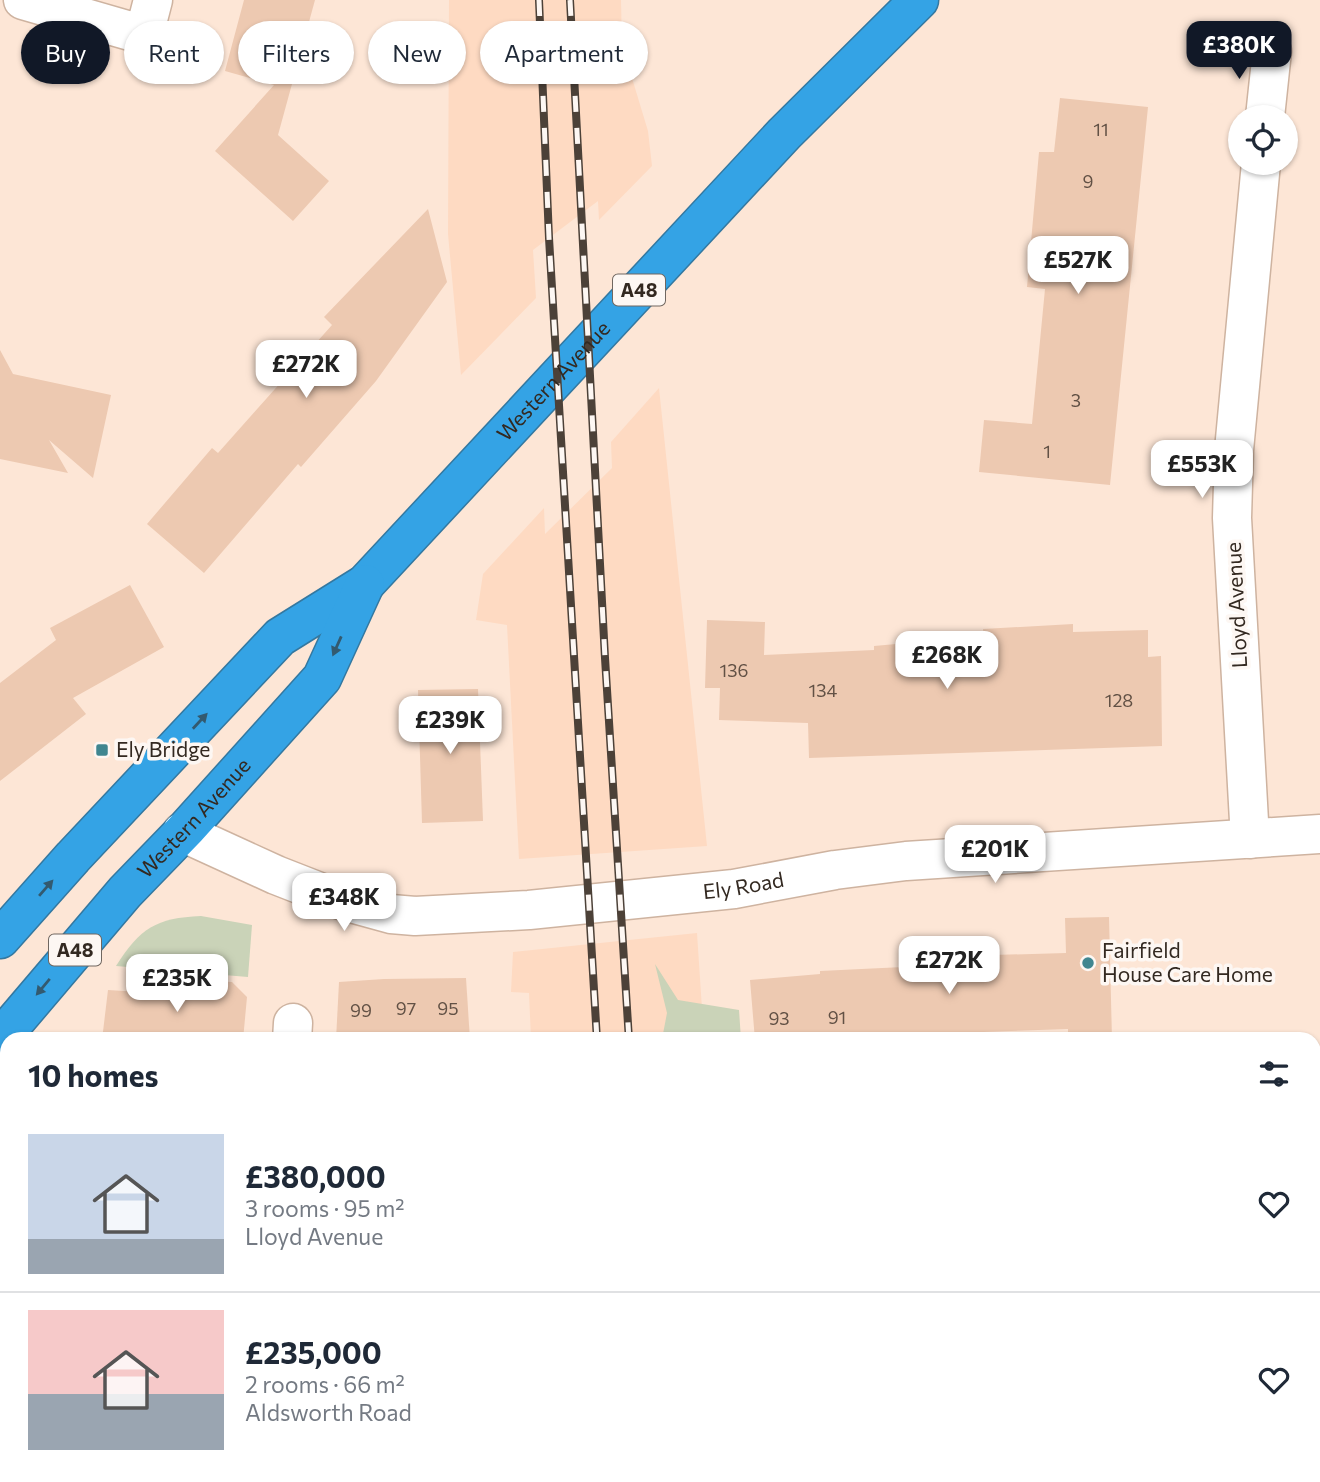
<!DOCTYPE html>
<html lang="en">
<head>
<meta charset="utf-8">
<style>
  body { margin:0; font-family:Commissioner,sans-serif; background:#f6f6f7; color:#1f2937; height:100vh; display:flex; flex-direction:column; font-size:26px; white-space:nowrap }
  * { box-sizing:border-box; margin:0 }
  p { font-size:23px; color:#747a83 }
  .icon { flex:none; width:38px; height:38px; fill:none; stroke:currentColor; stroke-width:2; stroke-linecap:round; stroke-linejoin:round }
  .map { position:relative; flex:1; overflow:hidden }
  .details { position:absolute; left:0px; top:1032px; width:1321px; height:450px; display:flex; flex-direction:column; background:#fff; border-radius:21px 21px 0 0; box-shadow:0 2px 5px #0004 }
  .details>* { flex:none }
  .banner { position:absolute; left:21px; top:21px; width:700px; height:63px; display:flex; gap:14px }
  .fabs { position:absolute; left:1228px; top:105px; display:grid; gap:14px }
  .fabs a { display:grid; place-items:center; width:70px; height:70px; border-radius:50%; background:#fff; box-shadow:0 2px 5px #0004; font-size:35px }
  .price { position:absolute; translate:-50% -60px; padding:0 16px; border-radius:14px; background:#fff; color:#222; font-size:23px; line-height:46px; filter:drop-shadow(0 2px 4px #0008) }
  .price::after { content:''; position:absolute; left:50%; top:42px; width:21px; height:16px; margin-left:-10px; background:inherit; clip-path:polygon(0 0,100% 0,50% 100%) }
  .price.current { background:#111827; color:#fff }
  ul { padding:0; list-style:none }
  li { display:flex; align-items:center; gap:21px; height:175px; padding:0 28px }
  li+li { border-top:2px solid #e0e1e3 }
  li span { display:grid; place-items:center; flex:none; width:196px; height:140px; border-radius:0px; color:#555 }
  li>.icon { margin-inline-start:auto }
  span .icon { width:84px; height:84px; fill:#fffc; stroke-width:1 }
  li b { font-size:30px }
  h2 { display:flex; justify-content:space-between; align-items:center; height:84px; padding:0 28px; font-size:30px }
  .chip { padding:0 24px; border-radius:32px; background:#fff; box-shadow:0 2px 5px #0004; font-size:24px; line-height:63px }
  .chip.current { background:#111827; color:#fff }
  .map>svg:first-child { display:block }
</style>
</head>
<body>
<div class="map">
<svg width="1320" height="1482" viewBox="0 0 1320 1482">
  <rect width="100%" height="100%" fill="#fde6d6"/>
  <g fill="#fedac2">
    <path d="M 449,0 L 621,0 L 622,45 L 648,131 L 652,166 L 599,220 L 598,201 L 533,250 L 536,298 L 461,375 L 448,234 Z"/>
    <path d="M 659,388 L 707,846 L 519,859 L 507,625 L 476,620 L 483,574 L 544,508 L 545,534 L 612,468 L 611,442 Z"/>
    <path d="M 697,933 L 704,1039 L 531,1039 L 529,993 L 511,992 L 513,952 Z"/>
    <path d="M 524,1475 L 732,1475 L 733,1482 L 525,1482 Z"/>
  </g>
  <g fill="#cad3b8">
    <path d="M 201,916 L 252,925 L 248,977 L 116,966 C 140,928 156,918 201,916 Z"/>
    <path d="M 655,964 L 678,1000 L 739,1010 L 741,1039 L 662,1039 L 667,1013 Z"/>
    <path d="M 695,1475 L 768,1475 L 769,1482 L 695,1482 Z"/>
  </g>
  <g fill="#edc9b1">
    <path d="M 244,0 L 315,0 L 278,135 L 329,181 L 293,221 L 215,151 L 274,85 L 225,71 Z"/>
    <path d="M 1060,98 L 1148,107 L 1110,485 L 979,472 L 984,420 L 1032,424 L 1045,289 L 1027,287 L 1039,152 L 1054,152 Z"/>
    <path d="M 428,209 L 447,282 L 376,381 L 301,467 L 298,464 L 204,573 L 147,524 L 212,448 L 218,453 L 332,325 L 324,317 Z"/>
    <path d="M 0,350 L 13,374 L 111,395 L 93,478 L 49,440 L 68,473 L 0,459 Z"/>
    <path d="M 130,585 L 164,647 L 73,698 L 86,714 L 0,781 L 0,683 L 56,640 L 50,628 Z"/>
    <path d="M 707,620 L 765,622 L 764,655 L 874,650 L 874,646 L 984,636 L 983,629 L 1073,624 L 1073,632 L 1148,630 L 1148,657 L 1161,656 L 1162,746 L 809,758 L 808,723 L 719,720 L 720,688 L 705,688 Z"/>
    <path d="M 478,689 L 483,821 L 422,823 L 418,690 Z"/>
    <path d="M 1109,917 L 1112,1040 L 1068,1040 L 1068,1029 L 956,1033 L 956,1040 L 755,1040 L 750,980 L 820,974 L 820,971 L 924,966 L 924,957 L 1066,953 L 1065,918 Z"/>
    <path d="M 466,978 L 470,1040 L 336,1040 L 339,982 L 384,979 Z"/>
    <path d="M 192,980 L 232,982 L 247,997 L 243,1040 L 102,1040 L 108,990 L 188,995 Z"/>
  </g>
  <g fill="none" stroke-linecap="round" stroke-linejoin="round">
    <g stroke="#ceb3a0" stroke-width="41">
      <g id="street">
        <path d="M 23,0 L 144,35 L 153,0"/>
        <path d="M 1265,117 L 1272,51"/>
        <path id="s1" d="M 182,832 L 276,875 L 340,900 L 391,914 L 415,916 L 529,910 L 734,889 L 835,870 L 906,861 L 1320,834"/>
        <path d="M 1250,839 L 1232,518 L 1234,450 L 1261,163"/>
        <path d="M 292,1040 L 293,1023"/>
        <path d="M 1005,1475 L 1006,1482"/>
        <path d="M 267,1482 L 268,1475"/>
      </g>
    </g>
    <g stroke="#3478a0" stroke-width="41">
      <g id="highway">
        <path id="s2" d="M 0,939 L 73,857 L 280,637 L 365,584 L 784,134 L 919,0"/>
        <path id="s3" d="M 0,1039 L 125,892 L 187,828 L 322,678 L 365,584"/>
      </g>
    </g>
    <use href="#street" stroke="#fff" stroke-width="38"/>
    <use href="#highway" stroke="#34a3e5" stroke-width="38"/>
    <g stroke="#4c4138" stroke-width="8">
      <g id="rail">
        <path d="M 539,0 L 549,238 L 597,1040"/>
        <path d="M 570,0 L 605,658 L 629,1040"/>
        <path d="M 625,1475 L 626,1482"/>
        <path d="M 656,1475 L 656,1482"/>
      </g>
    </g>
    <use href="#rail" stroke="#fdf7f3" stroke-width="5" stroke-dasharray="16" stroke-linecap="butt"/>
  </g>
  <defs><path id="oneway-solid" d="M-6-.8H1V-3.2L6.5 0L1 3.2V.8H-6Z" transform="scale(1.75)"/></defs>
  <g fill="#335a6f">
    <use href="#oneway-solid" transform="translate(337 646) rotate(114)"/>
    <use href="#oneway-solid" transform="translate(200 721) rotate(-47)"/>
    <use href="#oneway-solid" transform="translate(46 888) rotate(-49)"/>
    <use href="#oneway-solid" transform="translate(43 987) rotate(130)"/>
  </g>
  <g fill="#408690" stroke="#fdf7f3" stroke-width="2.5">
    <rect x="95" y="743" width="14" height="14" rx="3.5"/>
    <circle cx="1088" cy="963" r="7"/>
  </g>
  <g text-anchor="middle" stroke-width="7" stroke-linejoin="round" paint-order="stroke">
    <g font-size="18" fill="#625145">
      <text x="1101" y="136">11</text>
      <text x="1088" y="188">9</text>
      <text x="1076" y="407">3</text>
      <text x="1047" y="458">1</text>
      <text x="734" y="677">136</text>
      <text x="823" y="697">134</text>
      <text x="1119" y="707">128</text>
      <text x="406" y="1015">97</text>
      <text x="448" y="1015">95</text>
      <text x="361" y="1017">99</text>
      <text x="837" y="1024">91</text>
      <text x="779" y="1025">93</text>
    </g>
    <g fill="#fdf7f3" stroke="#706760" stroke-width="2">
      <rect x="613" y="274.5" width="52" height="31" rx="5"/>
      <rect x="49" y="934.5" width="52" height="31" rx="5"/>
    </g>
    <g font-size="19" font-weight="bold" fill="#332921">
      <text x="639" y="297">A48</text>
      <text x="75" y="957">A48</text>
    </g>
    <g font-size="21" fill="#332921" stroke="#fdf7f3">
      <text dy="7" stroke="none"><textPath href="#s2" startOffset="789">Western Avenue</textPath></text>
      <text transform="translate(1237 605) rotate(-93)" y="7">Lloyd Avenue</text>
      <text dy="7" stroke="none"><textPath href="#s3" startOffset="294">Western Avenue</textPath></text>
      <text dy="7" stroke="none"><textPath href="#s1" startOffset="579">Ely Road</textPath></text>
    </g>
    <g font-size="21" fill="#332921" stroke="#fdf7f3" text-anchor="start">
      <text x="116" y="757">Ely Bridge</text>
      <text x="1102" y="958">Fairfield<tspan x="1102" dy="24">House Care Home</tspan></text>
    </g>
  </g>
</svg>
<div class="fabs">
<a><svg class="icon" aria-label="locate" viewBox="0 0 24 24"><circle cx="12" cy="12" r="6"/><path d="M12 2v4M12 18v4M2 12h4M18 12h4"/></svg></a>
</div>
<b class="price current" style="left:1239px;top:81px">£380K</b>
<b class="price" style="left:1078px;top:296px">£527K</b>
<b class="price" style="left:306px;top:400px">£272K</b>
<b class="price" style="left:1202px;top:500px">£553K</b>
<b class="price" style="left:947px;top:691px">£268K</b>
<b class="price" style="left:450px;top:756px">£239K</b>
<b class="price" style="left:995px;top:885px">£201K</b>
<b class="price" style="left:344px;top:933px">£348K</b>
<b class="price" style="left:949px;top:996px">£272K</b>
<b class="price" style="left:177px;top:1014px">£235K</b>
<div class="banner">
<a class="chip current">Buy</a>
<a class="chip">Rent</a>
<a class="chip">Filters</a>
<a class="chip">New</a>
<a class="chip">Apartment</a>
</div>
<section class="details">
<h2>10 homes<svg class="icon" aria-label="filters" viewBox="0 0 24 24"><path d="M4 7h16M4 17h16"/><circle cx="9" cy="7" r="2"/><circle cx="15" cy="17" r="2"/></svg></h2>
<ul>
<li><span style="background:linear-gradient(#c9d6e8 75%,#9aa5b1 0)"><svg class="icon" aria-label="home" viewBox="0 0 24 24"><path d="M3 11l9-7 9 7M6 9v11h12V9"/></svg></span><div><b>£380,000</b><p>3 rooms · 95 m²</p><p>Lloyd Avenue</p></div><svg class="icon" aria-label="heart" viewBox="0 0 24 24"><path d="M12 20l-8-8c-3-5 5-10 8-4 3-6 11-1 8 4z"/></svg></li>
<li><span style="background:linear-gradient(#f6c9c9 60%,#9aa5b1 0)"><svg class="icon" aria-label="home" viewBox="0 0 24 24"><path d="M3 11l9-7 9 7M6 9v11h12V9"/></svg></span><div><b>£235,000</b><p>2 rooms · 66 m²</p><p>Aldsworth Road</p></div><svg class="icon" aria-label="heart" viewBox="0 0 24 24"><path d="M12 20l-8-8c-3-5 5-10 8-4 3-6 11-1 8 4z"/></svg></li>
</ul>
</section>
</div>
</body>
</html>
